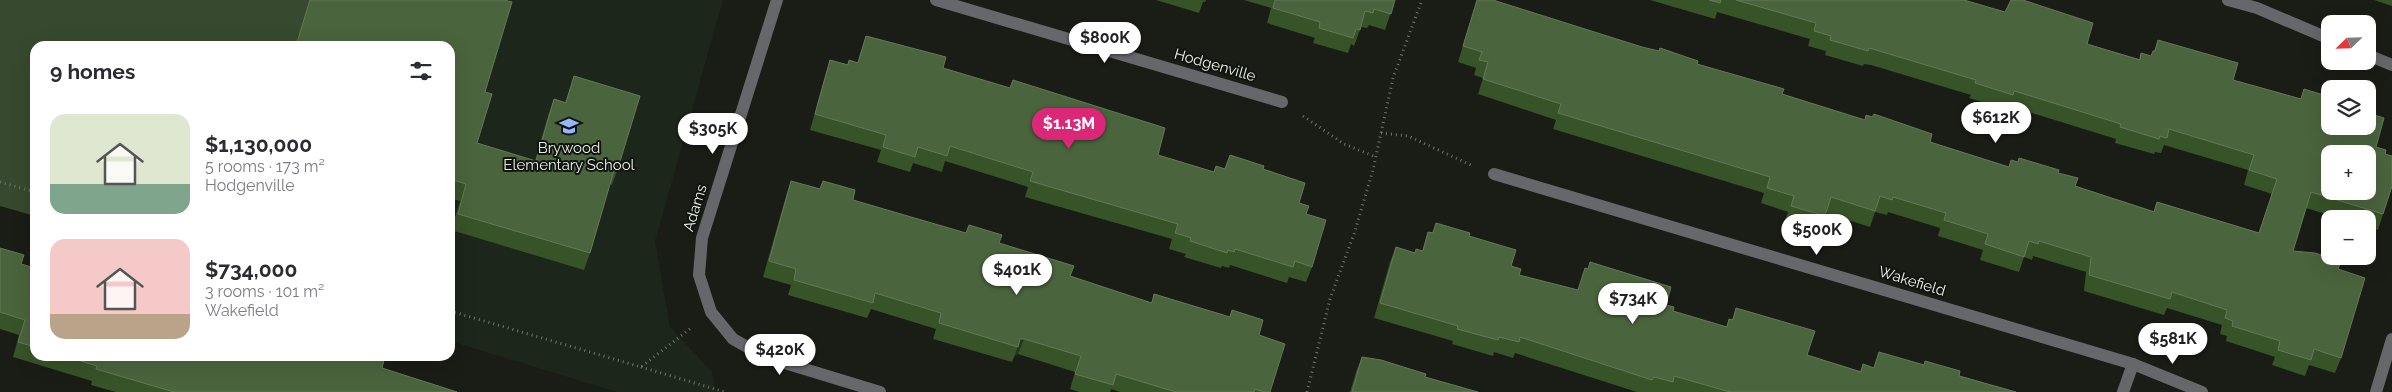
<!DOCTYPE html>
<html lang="en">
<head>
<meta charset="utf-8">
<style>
  body { margin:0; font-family:Raleway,sans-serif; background:#f7f7f7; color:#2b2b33; height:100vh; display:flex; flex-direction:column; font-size:19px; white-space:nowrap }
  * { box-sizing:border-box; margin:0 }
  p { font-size:16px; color:#7c7c81 }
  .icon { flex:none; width:28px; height:28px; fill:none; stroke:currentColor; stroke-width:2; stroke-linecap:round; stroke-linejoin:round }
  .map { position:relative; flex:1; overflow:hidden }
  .drawer { position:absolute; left:30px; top:41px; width:425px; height:320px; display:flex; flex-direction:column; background:#fff; border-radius:15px; box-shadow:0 5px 20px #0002 }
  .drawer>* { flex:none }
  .needle { width:32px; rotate:247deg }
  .tools { position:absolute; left:2321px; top:15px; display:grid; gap:10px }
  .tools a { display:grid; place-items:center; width:55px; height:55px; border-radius:10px; background:#fff; box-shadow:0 5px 20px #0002; font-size:25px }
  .price { position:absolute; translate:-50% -42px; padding:0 11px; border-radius:18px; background:#fff; color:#222; font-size:16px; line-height:32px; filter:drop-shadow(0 1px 2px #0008) }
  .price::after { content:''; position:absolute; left:50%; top:30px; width:15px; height:11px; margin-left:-8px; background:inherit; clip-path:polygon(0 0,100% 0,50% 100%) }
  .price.active { background:#db2777; color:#fff }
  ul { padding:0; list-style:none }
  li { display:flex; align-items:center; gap:15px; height:125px; padding:0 20px }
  li span { display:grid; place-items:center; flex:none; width:140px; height:100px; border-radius:15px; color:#555 }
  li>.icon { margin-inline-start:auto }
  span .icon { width:60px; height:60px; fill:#fffc; stroke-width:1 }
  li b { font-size:21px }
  h2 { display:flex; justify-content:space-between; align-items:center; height:60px; padding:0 20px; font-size:21px }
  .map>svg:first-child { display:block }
</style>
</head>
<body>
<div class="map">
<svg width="2392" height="392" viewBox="0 0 2392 392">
  <rect width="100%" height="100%" fill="#191d16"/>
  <path fill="#1d261a" d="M 0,0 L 723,0 L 655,241 L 670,327 L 712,372 L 716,392 L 617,392 L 450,341 L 450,46 L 35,46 L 35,216 L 0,206 Z"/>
  <path fill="#37492e" d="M 0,0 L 426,0 L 414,46 L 35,46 L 35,216 L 0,206 Z"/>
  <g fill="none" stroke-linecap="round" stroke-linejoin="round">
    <g stroke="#70746e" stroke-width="3" stroke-dasharray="1 4" stroke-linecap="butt">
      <path d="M 1303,116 L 1344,144 L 1376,157"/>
      <path d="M 1381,133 L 1408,136 L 1471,165"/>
      <path d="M 0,182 L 35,192"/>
      <path d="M 450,311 L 641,367 L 691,328"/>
      <path d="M 641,367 L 725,392"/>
      <path d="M 1307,392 L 1330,299 L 1354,234 L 1373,170 L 1393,78 L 1422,0"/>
    </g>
    <g stroke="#65676b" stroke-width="12">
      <path d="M 936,0 L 1282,102"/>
      <path d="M 2228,0 L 2257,8 L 2330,39"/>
      <path d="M 2368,55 L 2392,65"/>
      <path d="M 1494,174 L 2133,364"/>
    </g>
    <g stroke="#65676b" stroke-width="12">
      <path d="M 777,0 L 702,238 L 699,275 L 711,312 L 733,339 L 765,357 L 880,392"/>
      <path d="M 2123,392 L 2133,364 L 2202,392"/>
      <path d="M 2376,392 L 2392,339"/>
    </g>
  </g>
  <g fill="#375328">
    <path d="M 309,0 L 504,0 L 485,92 L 477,143 L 535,161 L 548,116 L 554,99 L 565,102 L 574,76 L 618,168 L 612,185 L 610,184 L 590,253 L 584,270 L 451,230 L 460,201 L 450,198 L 450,46 L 295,46 Z"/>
    <path d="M 1156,0 L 1206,0 L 1205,2 L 1203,2 L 1199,13 Z"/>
    <path d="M 1244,0 L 1395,0 L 1385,30 L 1369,25 L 1367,28 L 1361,27 L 1354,46 L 1351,44 L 1348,53 L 1313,43 L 1315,38 L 1267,23 L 1271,8 Z"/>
    <path d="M 1477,0 L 1697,64 L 1782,94 L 1930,142 L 2009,167 L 2058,173 L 2075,186 L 2154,211 L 2157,202 L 2259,233 L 2272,194 L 2244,185 L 2248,170 L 2164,145 L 2161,153 L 2155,152 L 2154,154 L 2115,143 L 2116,139 L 2016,108 L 2009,107 L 2008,110 L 1969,98 L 1971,95 L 1871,65 L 1864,64 L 1863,66 L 1825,55 L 1826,51 L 1808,46 L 1810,39 L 1717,12 L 1715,19 L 1650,0 L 1964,0 L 2087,44 L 2139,59 L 2141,53 L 2151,56 L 2154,51 L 2158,40 L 2233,80 L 2300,99 L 2304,89 L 2385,154 L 2383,214 L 2378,230 L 2368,227 L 2368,219 L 2342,219 L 2306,208 L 2293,251 L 2338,269 L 2341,358 L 2335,373 L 2309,365 L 2305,376 L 2272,365 L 2275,357 L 2226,341 L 2227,336 L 2220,334 L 2222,325 L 2167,308 L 2164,315 L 2084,291 L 2086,272 L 2033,256 L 2032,260 L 2024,257 L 2019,272 L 1980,260 L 1983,250 L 1938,236 L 1940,228 L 1888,212 L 1887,215 L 1875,212 L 1870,227 L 1826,213 L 1819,232 L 1785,221 L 1788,212 L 1761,203 L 1764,193 L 1553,129 L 1556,120 L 1478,94 L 1483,78 L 1474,75 L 1476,68 L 1458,62 Z"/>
    <path d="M 2374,0 L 2392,0 L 2392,6 Z"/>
    <path d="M 866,36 L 943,68 L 1010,88 L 1013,80 L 1158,155 L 1214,172 L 1225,169 L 1230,155 L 1263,169 L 1299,203 L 1306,214 L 1312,267 L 1306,282 L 1289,277 L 1287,283 L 1230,265 L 1229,268 L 1222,266 L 1221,268 L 1184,257 L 1186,254 L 1169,249 L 1172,239 L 1025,197 L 1028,187 L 945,161 L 942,172 L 913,163 L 910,172 L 877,162 L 881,150 L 810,130 L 825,76 L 830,60 L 847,65 L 849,60 L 857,63 Z"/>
    <path d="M 791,181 L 820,189 L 823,181 L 853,200 L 966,233 L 969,225 L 999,243 L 1070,276 L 1151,303 L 1154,294 L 1229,317 L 1232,310 L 1259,335 L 1270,392 L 1120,392 L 1111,389 L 1110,392 L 1079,392 L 1070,389 L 1075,372 L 1018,354 L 1015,355 L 1012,362 L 933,339 L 936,329 L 871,309 L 867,318 L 788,295 L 791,285 L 763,277 L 786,196 Z"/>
    <path d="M 1436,223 L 1469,236 L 1511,266 L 1519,275 L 1578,290 L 1585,268 L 1666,305 L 1673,311 L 1726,327 L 1729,319 L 1732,320 L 1736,308 L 1807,355 L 1860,371 L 1863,364 L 1873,368 L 1879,352 L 2016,392 L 1637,392 L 1515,353 L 1513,358 L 1494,352 L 1493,356 L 1452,344 L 1453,341 L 1374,318 L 1390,262 L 1396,247 L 1415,253 L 1422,251 L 1428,232 L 1432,233 Z"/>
    <path d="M 0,248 L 21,264 L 35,268 L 35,356 L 385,356 L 382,368 L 457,392 L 116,392 L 91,385 L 92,381 L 13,357 L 19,335 L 0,329 Z"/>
    <path d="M 1362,357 L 1425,377 L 1478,392 L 1350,392 L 1356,372 Z"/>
  </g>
  <path fill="#233618" d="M 1020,339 L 1024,339 L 1018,354 L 1015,355 Z"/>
  <g fill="#4a643d" stroke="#647958" fill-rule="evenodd">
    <path d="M 310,0 L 504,0 L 512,2 L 485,92 L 492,94 L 477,143 L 536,161 L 554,99 L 566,103 L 574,76 L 640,96 L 618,168 L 615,167 L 590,253 L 458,214 L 466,184 L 450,179 L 450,46 L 296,46 Z"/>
    <path d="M 1275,0 L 1395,0 L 1391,14 L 1374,9 L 1373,13 L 1365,11 L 1360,30 L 1356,29 L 1353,38 L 1319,28 L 1320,22 L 1273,8 Z"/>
    <path d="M 1477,0 L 1493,0 L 1642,47 L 1659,51 L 1660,48 L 1698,61 L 1697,64 L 1784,89 L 1782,94 L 1865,120 L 1866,115 L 1872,117 L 1874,114 L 1932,134 L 1930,142 L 2009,167 L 2011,160 L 2018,162 L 2019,158 L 2059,170 L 2058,173 L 2078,178 L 2075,186 L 2154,212 L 2157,202 L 2259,233 L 2277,179 L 2249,170 L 2254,155 L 2169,129 L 2167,138 L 2160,136 L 2159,139 L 2120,127 L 2121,124 L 2021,93 L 2014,91 L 2013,95 L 1975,83 L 1976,80 L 1876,50 L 1869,48 L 1868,51 L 1830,40 L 1831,36 L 1814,31 L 1816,23 L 1736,0 L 1964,0 L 2005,12 L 2011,0 L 2023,0 L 2093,23 L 2087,44 L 2140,60 L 2141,53 L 2151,56 L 2153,51 L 2155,51 L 2158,40 L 2238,63 L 2233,80 L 2301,99 L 2304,89 L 2330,97 L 2330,126 L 2368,126 L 2368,113 L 2384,118 L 2376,147 L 2386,150 L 2385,154 L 2392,156 L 2392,186 L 2383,214 L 2311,192 L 2293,251 L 2315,253 L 2341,261 L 2338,269 L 2365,278 L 2341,358 L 2314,349 L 2311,360 L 2278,350 L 2280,341 L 2232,326 L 2233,321 L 2225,318 L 2227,310 L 2172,292 L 2170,299 L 2089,275 L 2091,257 L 2039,241 L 2038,244 L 2029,241 L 2024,257 L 1985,244 L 1988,234 L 1944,220 L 1946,213 L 1893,197 L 1892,200 L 1880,196 L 1875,211 L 1831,197 L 1825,216 L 1791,206 L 1794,196 L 1767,188 L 1770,177 L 1558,113 L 1561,104 L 1483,79 L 1488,62 L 1479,60 L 1482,52 L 1463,46 ZM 2330,154 L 2368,154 L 2368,191 L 2330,191 Z"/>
    <path d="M 1709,0 L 1721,0 L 1720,3 Z"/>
    <path d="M 866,36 L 946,57 L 943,68 L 1010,88 L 1013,80 L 1165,128 L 1158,155 L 1214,172 L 1216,166 L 1225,169 L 1230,155 L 1264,166 L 1263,169 L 1305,183 L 1299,203 L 1309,206 L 1306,214 L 1326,220 L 1312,267 L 1295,261 L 1293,267 L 1235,249 L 1234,252 L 1228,250 L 1227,253 L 1190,241 L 1191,238 L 1175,233 L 1178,224 L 1030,181 L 1033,172 L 950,146 L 947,156 L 918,147 L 915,157 L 883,147 L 886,135 L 815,114 L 830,60 L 848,65 L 849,60 L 858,63 Z"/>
    <path d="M 791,181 L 820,189 L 823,181 L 855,190 L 853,200 L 966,233 L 969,225 L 1002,235 L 999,243 L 1074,266 L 1070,276 L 1152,303 L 1154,294 L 1230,317 L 1232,310 L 1263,320 L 1259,335 L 1285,344 L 1270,392 L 1264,392 L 1255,389 L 1254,392 L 1176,392 L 1116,374 L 1113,385 L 1075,374 L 1081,356 L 1024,339 L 1020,339 L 1018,347 L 939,323 L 941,313 L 875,293 L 873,303 L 794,280 L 796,269 L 769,261 Z"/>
    <path d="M 1436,223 L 1470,233 L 1469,236 L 1516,250 L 1511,266 L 1521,269 L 1519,275 L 1578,290 L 1585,268 L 1588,269 L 1590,262 L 1671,287 L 1666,305 L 1674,307 L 1673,311 L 1727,327 L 1729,319 L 1733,320 L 1736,308 L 1815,331 L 1807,355 L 1861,372 L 1863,364 L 1874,368 L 1879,352 L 1924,365 L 1925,361 L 1960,371 L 1959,376 L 2016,392 L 1730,392 L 1674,376 L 1673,382 L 1654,377 L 1652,380 L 1520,337 L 1519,342 L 1499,337 L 1498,340 L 1457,329 L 1458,326 L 1380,303 L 1396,247 L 1415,253 L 1416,249 L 1423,251 L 1428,232 L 1433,233 Z"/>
    <path d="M 0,248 L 24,255 L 21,264 L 35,268 L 35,347 L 18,342 L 25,320 L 0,312 Z"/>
    <path d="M 65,356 L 385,356 L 382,368 L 457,392 L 174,392 L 96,369 L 97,366 Z"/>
    <path d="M 1362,357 L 1381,360 L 1426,374 L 1425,377 L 1478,392 L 1352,392 Z"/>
  </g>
  <defs>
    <g id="school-bare" transform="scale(1.5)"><path d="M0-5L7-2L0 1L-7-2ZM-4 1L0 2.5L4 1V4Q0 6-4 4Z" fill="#96b6fd" stroke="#10140e" stroke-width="2.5" paint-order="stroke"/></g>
  </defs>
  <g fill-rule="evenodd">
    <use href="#school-bare" x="569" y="126"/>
  </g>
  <g text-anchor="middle" stroke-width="4" stroke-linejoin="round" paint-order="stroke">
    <g font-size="15" fill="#ecefea" stroke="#10140e">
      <text transform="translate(1215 65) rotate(16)" y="5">Hodgenville</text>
      <text transform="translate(695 208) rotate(-73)" y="5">Adams</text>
      <text transform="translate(1912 281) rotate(17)" y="5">Wakefield</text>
    </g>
    <g font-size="15" fill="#ecefea" stroke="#10140e">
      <text x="569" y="153">Brywood<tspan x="569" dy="17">Elementary School</tspan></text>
    </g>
  </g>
</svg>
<div class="tools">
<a><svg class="needle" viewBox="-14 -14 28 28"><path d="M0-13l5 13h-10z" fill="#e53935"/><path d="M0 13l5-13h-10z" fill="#7c7c81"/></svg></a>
<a><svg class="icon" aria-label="layers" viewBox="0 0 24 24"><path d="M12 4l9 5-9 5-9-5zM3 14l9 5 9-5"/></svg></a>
<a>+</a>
<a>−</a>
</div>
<b class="price" style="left:1105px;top:64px">$800K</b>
<b class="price" style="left:1996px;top:144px">$612K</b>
<b class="price active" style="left:1069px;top:150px">$1.13M</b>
<b class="price" style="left:713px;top:155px">$305K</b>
<b class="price" style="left:1817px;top:256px">$500K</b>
<b class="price" style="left:1017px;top:296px">$401K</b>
<b class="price" style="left:1633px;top:325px">$734K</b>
<b class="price" style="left:2173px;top:365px">$581K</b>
<b class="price" style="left:780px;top:376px">$420K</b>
<section class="drawer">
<h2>9 homes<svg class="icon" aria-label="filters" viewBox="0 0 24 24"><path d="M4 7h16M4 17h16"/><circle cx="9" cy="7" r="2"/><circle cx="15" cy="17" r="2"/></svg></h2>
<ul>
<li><span style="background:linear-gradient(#dfe7d0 70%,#7fa58c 0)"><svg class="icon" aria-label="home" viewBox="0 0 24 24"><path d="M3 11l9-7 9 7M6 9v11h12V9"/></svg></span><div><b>$1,130,000</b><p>5 rooms · 173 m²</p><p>Hodgenville</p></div></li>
<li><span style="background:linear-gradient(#f6c9c9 75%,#b9a48a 0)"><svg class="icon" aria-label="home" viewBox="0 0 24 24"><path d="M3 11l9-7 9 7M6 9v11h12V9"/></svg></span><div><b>$734,000</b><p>3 rooms · 101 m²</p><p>Wakefield</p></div></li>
</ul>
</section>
</div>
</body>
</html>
